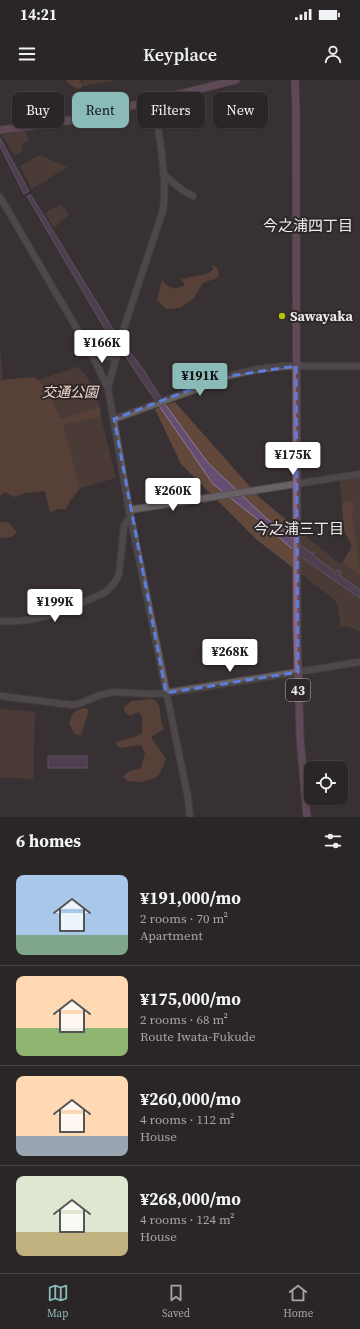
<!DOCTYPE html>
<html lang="en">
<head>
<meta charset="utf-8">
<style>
  body { margin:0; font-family:"Source Serif 4","Noto Sans JP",serif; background:#322d2e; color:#f1f3f6; height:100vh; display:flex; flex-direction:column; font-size:15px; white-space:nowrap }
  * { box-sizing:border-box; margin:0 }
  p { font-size:13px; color:#a5a5a7 }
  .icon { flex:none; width:22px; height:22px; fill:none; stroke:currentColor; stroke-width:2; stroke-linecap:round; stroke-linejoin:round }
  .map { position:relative; height:737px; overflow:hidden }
  .details { display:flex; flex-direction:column; background:#2a2526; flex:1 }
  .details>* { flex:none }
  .banner { position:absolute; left:12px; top:12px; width:336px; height:36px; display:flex; gap:8px }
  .fabs { position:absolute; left:304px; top:681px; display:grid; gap:8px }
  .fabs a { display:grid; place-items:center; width:44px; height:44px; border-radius:8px; background:#2a2526; box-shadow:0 1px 3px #0004,0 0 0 1px #464243; font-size:20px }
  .price { position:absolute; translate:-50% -34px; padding:0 9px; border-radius:4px; background:#fff; color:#222; font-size:13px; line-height:26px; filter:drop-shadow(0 1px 2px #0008) }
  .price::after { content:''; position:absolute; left:50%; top:24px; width:12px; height:9px; margin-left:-6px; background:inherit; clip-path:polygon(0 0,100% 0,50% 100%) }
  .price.on { background:#8bbbb9; color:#111 }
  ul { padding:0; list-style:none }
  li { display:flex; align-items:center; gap:12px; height:100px; padding:0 16px }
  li+li { border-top:1px solid #464243 }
  li span { display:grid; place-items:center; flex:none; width:112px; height:80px; border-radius:8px; color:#555 }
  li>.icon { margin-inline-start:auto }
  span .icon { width:48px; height:48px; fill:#fffc; stroke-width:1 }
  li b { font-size:17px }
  h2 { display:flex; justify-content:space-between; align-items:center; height:48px; padding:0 16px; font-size:17px }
  .tag { padding:0 14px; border-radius:8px; background:#2a2526; box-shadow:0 1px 3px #0004,0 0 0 1px #464243; font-size:14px; line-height:36px }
  .tag.on { background:#8bbbb9; color:#111 }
  .status { display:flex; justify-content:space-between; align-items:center; height:28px; padding:0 20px; background:#2a2526; direction:ltr }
  .status svg { height:11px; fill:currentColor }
  header { display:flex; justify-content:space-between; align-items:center; height:52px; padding:0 16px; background:#2a2526; font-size:18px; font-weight:600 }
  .dock { display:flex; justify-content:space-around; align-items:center; height:56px; border-top:1px solid #464243; background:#2a2526; font-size:11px; color:#a5a5a7 }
  .dock a { display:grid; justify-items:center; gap:2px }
  .dock .on { color:#8bbbb9 }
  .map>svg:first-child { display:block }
</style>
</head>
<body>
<div class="status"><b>14:21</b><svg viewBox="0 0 49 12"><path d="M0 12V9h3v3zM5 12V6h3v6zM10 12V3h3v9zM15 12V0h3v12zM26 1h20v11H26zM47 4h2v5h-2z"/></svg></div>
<header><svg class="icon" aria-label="menu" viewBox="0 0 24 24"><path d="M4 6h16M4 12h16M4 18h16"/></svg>Keyplace<svg class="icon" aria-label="person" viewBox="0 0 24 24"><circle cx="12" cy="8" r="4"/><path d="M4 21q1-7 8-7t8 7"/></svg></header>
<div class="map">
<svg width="360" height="737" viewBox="0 0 360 737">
  <rect width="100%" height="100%" fill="#383133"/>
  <g fill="#62483b">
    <path d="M 82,0 L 112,0 L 112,1 L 83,6 Z"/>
    <path d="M 24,51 L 29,60 L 21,64 L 23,71 L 14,75 L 2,55 Z"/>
    <path d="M 40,75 L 67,87 L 32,109 L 20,86 Z"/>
    <path d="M 61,124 L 69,135 L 54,148 L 45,133 Z"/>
    <path d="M 0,268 L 3,299 L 0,300 Z"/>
    <path d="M 79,287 L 91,303 L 100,327 L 59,338 L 38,300 Z"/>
    <path d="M 175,322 L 260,418 L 341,485 L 352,466 L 344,450 L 340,401 L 360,397 L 360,551 C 350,549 349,543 340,548 C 340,538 339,529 335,520 L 257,460 L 181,384 L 155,329 Z"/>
    <path d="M 101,337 L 116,398 L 80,408 L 63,345 Z"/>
    <path d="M 0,629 L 35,632 L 33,699 L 0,697 Z"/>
  </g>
  <g fill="#7c523d">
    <path d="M 66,0 L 80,0 L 83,6 L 78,9 L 68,3 Z"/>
    <path d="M 176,20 L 179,22 L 182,36 L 176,38 L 173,33 L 175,28 L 174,22 Z"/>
    <path d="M 161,28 L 164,28 L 164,33 L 172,39 L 169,41 L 164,40 L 160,37 L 159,29 Z"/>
    <path d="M 212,185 L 217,188 L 219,194 L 217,198 L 203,203 L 194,218 L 180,228 L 166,229 L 157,220 L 162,200 L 167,206 L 176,209 L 185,205 L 181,199 L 207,194 L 213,190 Z"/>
    <path d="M 34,297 C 47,306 53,324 60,338 L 100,327 L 101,337 L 63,345 L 80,408 L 70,421 L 66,429 L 58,429 L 50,433 L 45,411 L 25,413 L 14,417 L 5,412 L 0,415 L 0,300 Z"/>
    <path d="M 346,421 L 351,421 L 354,423 L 352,437 L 357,467 L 360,495 L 343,482 L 352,466 L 344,450 L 342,427 Z"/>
    <path d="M 0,442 L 8,442 L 17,452 L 11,457 L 0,458 Z"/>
    <path d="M 153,619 C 162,624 159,631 161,639 C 161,643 163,646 164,649 L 151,657 L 166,679 L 159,695 L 152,699 L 140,702 L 128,701 L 123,697 L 128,692 L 141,688 L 145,673 L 141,665 L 121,668 L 117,666 L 116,662 L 137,656 L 142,653 L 142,637 L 139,632 L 130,636 L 124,631 L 125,626 L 132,621 Z"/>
    <path d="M 85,628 L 89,630 L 81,655 L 75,654 L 69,643 C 73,631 73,631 85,628 Z"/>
  </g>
  <g fill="#664e73" stroke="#8f7d97">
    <path d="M 0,58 L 29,111 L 24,114 L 0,66 Z"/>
    <path d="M 31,115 L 118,257 L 116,263 L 113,263 L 27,116 Z"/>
    <path d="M 126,267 L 143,289 L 167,327 L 208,383 L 266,438 L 311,473 L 313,472 L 315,473 L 313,475 L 335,492 L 338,490 L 341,492 L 339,495 L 360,510 L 360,518 L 305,480 L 266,446 L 213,404 L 142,301 L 124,274 Z"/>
    <rect x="48" y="676" width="39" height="12"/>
  </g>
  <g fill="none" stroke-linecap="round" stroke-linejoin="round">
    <path stroke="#8f7d97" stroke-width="1.5" d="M 121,265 L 126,272"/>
    <g stroke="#554f51" stroke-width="8">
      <g id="minor">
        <path d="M 163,94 L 182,110 L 193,116"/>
        <path d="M 0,117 L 91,273 L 108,308 L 129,430 L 188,718 L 190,737"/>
        <path d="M 91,273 L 116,278"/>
        <path d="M 108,308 L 124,248 L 163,130 C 168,97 158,53 154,19"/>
        <path d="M 114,339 L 199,308 L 223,297 L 258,289 L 285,286 L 360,286"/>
        <path d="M 129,430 L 360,394"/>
        <path d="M 0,541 C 38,544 70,528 104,513 C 111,507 116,503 119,494 L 124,446 L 127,441 L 131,439"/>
        <path d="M 0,616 L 72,625 L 81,623 L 100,615 L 114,612 L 152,614 L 166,613 L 360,582"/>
      </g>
    </g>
    <g stroke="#554f51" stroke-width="9">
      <g id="major">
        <path d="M 295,0 L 296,31 L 297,548 L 300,657 L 307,737"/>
        <path d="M 0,50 L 41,45 L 78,39 L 236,0"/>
      </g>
    </g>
    <use href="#minor" stroke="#696264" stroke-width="6"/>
    <use href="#major" stroke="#8e6683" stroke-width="7"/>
  </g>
  <path d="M0 0H360V737H0ZM 296,286 L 298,592 L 166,613 L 114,339 L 223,297 Z" fill="#383133" fill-opacity=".55" fill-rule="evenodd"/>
  <path fill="none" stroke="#5c7dde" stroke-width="3" stroke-dasharray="8 5" stroke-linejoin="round" d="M 296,286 L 298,592 L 166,613 L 114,339 L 223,297 Z"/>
  <circle fill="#b0c503" stroke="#2e2729" stroke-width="1.5" cx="282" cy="236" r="4"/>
  <g text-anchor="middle" stroke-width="4" stroke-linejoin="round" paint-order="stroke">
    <rect fill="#2e2729" stroke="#b4b0b1" stroke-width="1" x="286" y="599" width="24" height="22" rx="3"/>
    <g font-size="13" font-weight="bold" fill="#eeeaeb">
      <text x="298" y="615">43</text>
    </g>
    <g font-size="14" font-weight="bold" fill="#eeeaeb" stroke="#2e2729" text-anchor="start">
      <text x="290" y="241">Sawayaka</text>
    </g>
    <g font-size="14" font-style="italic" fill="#f7dacb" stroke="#2e2729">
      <text x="70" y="317">交通公園</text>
    </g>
    <g font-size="15" fill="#eeeaeb" stroke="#2e2729">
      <text x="308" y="151">今之浦四丁目</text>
      <text x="299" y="454">今之浦三丁目</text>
    </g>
  </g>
</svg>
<div class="fabs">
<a><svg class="icon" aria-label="locate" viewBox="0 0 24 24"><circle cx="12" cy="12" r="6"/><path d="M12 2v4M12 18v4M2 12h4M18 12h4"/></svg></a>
</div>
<b class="price" style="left:102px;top:284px">¥166K</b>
<b class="price on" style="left:200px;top:317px">¥191K</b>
<b class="price" style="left:293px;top:396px">¥175K</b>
<b class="price" style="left:173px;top:432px">¥260K</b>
<b class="price" style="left:55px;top:543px">¥199K</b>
<b class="price" style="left:230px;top:593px">¥268K</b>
<div class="banner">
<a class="tag">Buy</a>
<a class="tag on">Rent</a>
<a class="tag">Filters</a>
<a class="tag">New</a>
</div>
</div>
<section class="details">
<h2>6 homes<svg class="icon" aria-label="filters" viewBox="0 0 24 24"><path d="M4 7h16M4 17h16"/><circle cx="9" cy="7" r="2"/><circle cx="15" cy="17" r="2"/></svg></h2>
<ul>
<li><span style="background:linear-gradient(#a9c7e8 75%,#7fa58c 0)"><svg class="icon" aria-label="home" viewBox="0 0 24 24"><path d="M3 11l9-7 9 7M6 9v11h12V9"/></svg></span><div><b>¥191,000/mo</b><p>2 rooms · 70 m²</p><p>Apartment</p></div></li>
<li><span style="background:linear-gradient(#ffd9b3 65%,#8fb573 0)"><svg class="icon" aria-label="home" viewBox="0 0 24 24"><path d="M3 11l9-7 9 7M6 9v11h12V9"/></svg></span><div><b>¥175,000/mo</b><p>2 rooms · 68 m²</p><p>Route Iwata-Fukude</p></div></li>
<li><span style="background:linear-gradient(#ffd9b3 75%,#9aa5b1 0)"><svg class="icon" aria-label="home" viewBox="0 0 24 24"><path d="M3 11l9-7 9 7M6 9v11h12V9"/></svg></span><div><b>¥260,000/mo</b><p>4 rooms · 112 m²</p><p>House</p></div></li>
<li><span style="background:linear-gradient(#dfe7d0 70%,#c2b280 0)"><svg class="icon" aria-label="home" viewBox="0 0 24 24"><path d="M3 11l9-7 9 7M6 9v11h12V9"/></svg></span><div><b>¥268,000/mo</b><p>4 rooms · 124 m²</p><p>House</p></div></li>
</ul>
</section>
<nav class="dock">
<a class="on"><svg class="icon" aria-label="map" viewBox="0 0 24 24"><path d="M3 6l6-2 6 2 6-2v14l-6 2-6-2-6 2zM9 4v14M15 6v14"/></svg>Map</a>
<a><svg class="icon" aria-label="saved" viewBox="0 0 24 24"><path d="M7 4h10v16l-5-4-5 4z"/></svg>Saved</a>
<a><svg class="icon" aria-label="home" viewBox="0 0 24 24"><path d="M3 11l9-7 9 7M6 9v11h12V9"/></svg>Home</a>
</nav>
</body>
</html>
